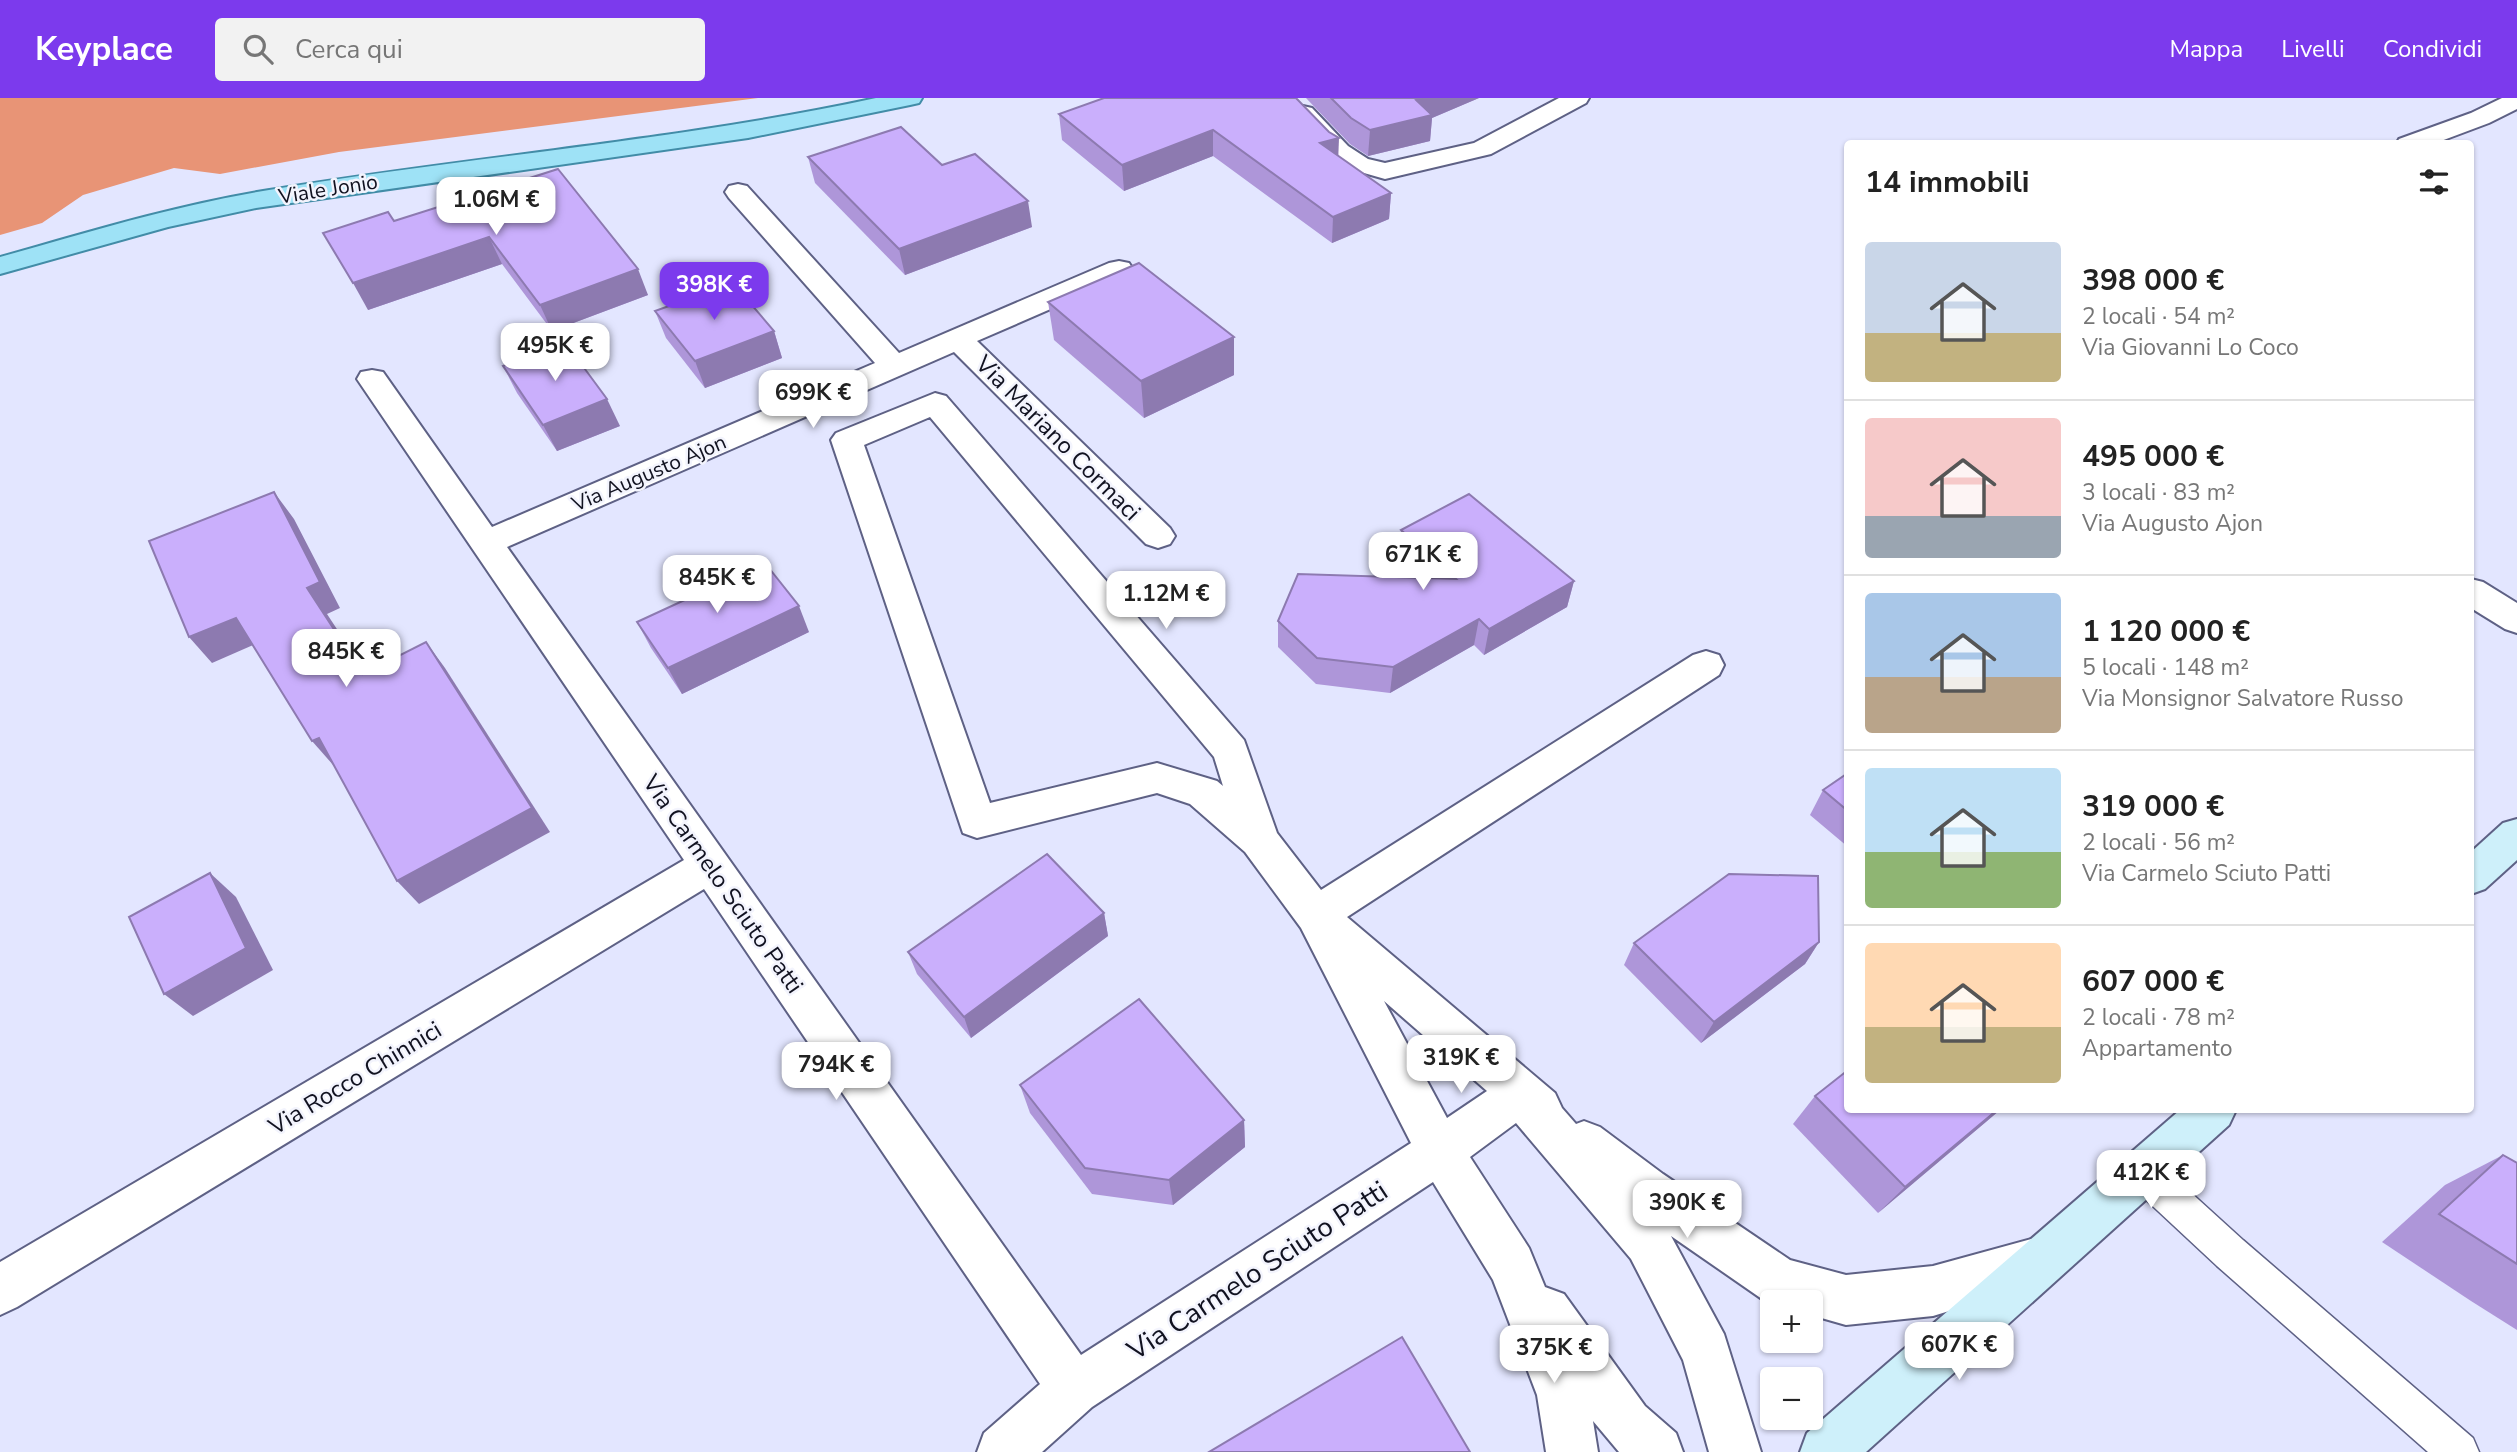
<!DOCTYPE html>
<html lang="it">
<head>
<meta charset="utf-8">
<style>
  body { margin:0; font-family:"Nunito Sans",sans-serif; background:#f2f2f2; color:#222; height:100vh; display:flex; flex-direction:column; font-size:26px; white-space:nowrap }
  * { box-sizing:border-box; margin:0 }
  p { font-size:23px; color:#767676 }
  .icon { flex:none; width:38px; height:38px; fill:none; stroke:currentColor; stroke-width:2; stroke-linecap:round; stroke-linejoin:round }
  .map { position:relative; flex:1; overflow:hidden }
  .panel { position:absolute; left:1844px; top:42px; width:630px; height:973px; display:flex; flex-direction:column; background:#fff; border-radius:7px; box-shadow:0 2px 5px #0004 }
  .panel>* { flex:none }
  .controls { position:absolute; left:1760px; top:1192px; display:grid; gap:14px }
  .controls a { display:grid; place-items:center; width:63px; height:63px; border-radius:7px; background:#fff; box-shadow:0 2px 5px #0004; font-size:35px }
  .price { position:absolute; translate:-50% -60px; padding:0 16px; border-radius:14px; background:#fff; color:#222; font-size:23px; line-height:46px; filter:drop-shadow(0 2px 4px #0008) }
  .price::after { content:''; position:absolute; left:50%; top:42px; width:21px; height:16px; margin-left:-10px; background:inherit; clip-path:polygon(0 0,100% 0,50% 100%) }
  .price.active { background:#7c3aed; color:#fff }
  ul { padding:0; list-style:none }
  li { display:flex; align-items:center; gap:21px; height:175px; padding:0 21px }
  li+li { border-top:2px solid #e0e0e0 }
  li span { display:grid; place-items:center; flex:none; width:196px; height:140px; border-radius:7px; color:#555 }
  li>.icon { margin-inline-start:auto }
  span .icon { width:84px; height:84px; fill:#fffc; stroke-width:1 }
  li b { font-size:30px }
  h2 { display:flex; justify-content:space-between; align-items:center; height:84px; padding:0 21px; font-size:30px }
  header { display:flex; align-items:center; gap:42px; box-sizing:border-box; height:98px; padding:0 35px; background:#7c3aed; color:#fff }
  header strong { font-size:33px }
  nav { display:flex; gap:38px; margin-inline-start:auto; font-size:24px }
  .search { width:490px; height:63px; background:#f2f2f2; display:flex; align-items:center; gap:18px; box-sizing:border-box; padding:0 24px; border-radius:7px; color:#767676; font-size:26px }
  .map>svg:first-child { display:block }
</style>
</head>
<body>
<header>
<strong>Keyplace</strong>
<div class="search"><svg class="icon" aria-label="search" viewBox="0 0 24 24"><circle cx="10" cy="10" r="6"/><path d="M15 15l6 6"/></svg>Cerca qui</div>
<nav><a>Mappa</a><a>Livelli</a><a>Condividi</a></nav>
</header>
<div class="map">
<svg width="2517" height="1354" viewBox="0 0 2517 1354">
  <rect width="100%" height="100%" fill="#e3e6ff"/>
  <path fill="#e89476" d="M 0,0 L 758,0 L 339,54 L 220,76 L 174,70 L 83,97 L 42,125 L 0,137 Z"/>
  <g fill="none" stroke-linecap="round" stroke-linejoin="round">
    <g stroke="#5e6185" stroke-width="3">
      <path id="lane" d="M 2142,1056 L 2155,1062 L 2243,1142 L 2473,1340 L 2479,1354 L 2428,1354 L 2217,1168 L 2129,1086 L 2124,1074 L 2129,1062 Z"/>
    </g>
    <g stroke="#5e6185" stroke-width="4">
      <g id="street">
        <path d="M 1559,0 L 1589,0 L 1586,5 L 1491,56 L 1385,81 L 1350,71 L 1330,58 L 1291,15 L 1294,10 L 1303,8 L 1312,10 L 1348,48 L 1368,61 L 1385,65 L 1474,45 Z"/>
        <path d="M 2502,0 L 2517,0 L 2517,11 L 2489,25 L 2433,46 L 2396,46 L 2399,41 L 2471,15 Z"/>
        <path d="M 738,86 L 747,88 L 899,255 L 1109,165 L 1119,163 L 1129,165 L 1133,171 L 1129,177 L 977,243 L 1170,430 L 1175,438 L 1170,446 L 1158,450 L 1146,446 L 954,254 L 507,449 L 1081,1257 L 1411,1045 L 1301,830 L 1245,754 L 1190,706 L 1157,695 L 977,740 L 963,735 L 831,342 L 836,335 L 935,295 L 946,298 L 1244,642 L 1277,735 L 1321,792 L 1693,557 L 1706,553 L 1719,557 L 1724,567 L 1719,577 L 1347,819 L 1555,995 L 1562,1010 L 1576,1026 L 1584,1023 L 1600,1029 L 1663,1076 L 1790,1162 L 1846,1177 L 1933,1168 L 2039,1139 L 2056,1146 L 2063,1163 L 2056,1180 L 1933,1218 L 1846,1227 L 1811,1217 L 1811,1204 L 1773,1206 L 1762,1201 L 1671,1138 L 1724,1236 L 1761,1354 L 1709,1354 L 1683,1262 L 1631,1161 L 1516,1025 L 1470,1059 L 1529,1150 L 1545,1189 L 1564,1196 L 1645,1308 L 1676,1335 L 1683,1354 L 1619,1354 L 1593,1323 L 1598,1354 L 1546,1354 L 1537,1297 L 1493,1182 L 1433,1084 L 1092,1309 L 1042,1354 L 977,1354 L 984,1335 L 1040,1286 L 704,791 L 17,1209 L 0,1217 L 0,1164 L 684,762 L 357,281 L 361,274 L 372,272 L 383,274 L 492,429 L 875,265 L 729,100 L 725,94 L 729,88 ZM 930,319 L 1214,659 L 1223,688 L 1217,683 L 1157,665 L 990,705 L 864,347 ZM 1384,903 L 1487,993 L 1447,1020 Z"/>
        <path d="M 2471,481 L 2483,484 L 2517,505 L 2517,535 L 2505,531 L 2471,510 Z"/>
      </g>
    </g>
    <g stroke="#5e6185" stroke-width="4">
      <g id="secondary">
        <path d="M 2517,721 L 2517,762 L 2485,791 L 2471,796 L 2471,754 L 2503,725 Z"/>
        <path d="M 2180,1012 L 2236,1012 L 2229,1027 L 1866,1354 L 1800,1354 L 1807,1335 Z"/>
      </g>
    </g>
    <g stroke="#428ca7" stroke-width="4">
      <path id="primary" d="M 876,0 L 922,0 L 919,5 L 910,7 L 748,40 L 256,110 L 168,129 L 0,176 L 0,159 C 85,135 170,109 257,94 C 463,59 672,44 876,0 Z"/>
    </g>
    <use href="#lane" fill="#fff" fill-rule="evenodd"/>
    <use href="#street" fill="#fff" fill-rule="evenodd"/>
    <use href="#secondary" fill="#cef0fa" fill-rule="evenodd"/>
    <use href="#primary" fill="#9ee2f6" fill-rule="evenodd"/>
  </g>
  <g fill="#ae96d9">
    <path d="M 1104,0 L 1338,58 L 1391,95 L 1389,121 L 1332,145 L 1213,58 L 1124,93 L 1062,42 L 1059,16 Z"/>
    <path d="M 1306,0 L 1479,0 L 1432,20 L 1430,43 L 1368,58 L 1350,46 Z"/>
    <path d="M 808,59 L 942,67 L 1032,129 L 905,177 L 815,85 Z"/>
    <path d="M 558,71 L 648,197 L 552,233 L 502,166 L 368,212 L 394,123 Z"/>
    <path d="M 1048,204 L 1234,239 L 1234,277 L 1144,320 L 1054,242 Z"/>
    <path d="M 655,213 L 774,233 L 782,260 L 705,290 L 666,240 Z"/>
    <path d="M 503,268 L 620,328 L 557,353 L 517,295 Z"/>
    <path d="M 1401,432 L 1574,483 L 1567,509 L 1484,557 L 1474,547 L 1390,595 L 1316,586 L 1278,549 L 1278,523 L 1422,480 L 1398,458 Z"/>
    <path d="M 637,524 L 809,534 L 682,596 L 651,550 Z"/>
    <path d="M 1848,675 L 1848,749 L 1810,717 L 1823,692 Z"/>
    <path d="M 1104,815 L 1108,838 L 971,940 L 917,876 L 908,854 Z"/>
    <path d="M 1819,844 L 1805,866 L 1701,945 L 1624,867 L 1634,845 Z"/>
    <path d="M 1020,987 L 1244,1022 L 1245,1049 L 1173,1107 L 1092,1096 L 1030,1015 Z"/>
    <path d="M 1815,998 L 2000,1012 L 1878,1115 L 1793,1026 Z"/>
    <path d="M 2503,1057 L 2517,1065 L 2517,1232 L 2471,1203 L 2382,1144 L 2445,1087 Z"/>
  </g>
  <g fill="#8d7ab0">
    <path d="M 1422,0 L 1479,0 L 1432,20 L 1430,43 L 1368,58 L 1370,32 L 1416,2 Z"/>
    <path d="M 1213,32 L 1213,58 L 1124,93 L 1122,67 Z"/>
    <path d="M 1339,40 L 1338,66 L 1320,45 Z"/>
    <path d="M 1391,95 L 1389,121 L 1332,145 L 1333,119 Z"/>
    <path d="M 1028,103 L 1032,129 L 905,177 L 899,151 Z"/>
    <path d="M 489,139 L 502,166 L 368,212 L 353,185 Z"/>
    <path d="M 638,171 L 648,197 L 552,233 L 540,207 Z"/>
    <path d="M 774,233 L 782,260 L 705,290 L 695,263 Z"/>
    <path d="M 1234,239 L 1234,277 L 1144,320 L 1141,283 Z"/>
    <path d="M 607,301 L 620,328 L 557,353 L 543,327 Z"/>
    <path d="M 274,394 L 294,421 L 340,510 L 327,516 L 383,601 L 363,576 L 307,490 Z"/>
    <path d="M 1574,483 L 1567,509 L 1484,557 L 1489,531 Z"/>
    <path d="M 799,508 L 809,534 L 682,596 L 668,570 Z"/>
    <path d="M 236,520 L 258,545 L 212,565 L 189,539 Z"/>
    <path d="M 1479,521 L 1474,547 L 1390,595 L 1393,569 Z"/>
    <path d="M 426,544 L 445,570 L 550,734 L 419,806 L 397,783 Z"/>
    <path d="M 319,640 L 334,668 L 312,643 Z"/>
    <path d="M 210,775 L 236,799 L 273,872 L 193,918 L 164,896 Z"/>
    <path d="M 1104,815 L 1108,838 L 971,940 L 964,919 Z"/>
    <path d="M 1819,844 L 1805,866 L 1701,945 L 1714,924 Z"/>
    <path d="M 1997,1012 L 2000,1012 L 1878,1115 L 1905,1089 Z"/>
    <path d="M 1244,1022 L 1245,1049 L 1173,1107 L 1169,1082 Z"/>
  </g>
  <g fill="#caaffc" stroke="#8d7ab0" stroke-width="2">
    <path d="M 1104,0 L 1296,0 L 1329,34 L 1339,40 L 1320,45 L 1391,95 L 1333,119 L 1213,32 L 1122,67 L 1059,16 Z"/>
    <path d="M 1331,0 L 1422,0 L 1416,2 L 1432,17 L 1370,32 L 1351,20 Z"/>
    <path d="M 901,29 L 942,67 L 975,56 L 1028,103 L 899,151 L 808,59 Z"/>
    <path d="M 558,71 L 638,171 L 540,207 L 489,139 L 353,185 L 323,135 L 388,114 L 394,123 Z"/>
    <path d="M 1139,165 L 1234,239 L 1141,283 L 1048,204 Z"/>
    <path d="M 733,185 L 774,233 L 695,263 L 655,213 Z"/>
    <path d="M 565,244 L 607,301 L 543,327 L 503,268 Z"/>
    <path d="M 274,394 L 320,484 L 307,490 L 363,576 L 426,544 L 532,710 L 397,783 L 319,640 L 312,643 L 236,520 L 189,539 L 149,443 Z"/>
    <path d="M 1469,396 L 1574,483 L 1489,531 L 1479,521 L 1393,569 L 1317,560 L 1278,523 L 1298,476 L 1456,481 L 1401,432 Z"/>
    <path d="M 765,465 L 799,508 L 668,570 L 637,524 Z"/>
    <path d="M 1848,675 L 1848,713 L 1823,692 Z"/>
    <path d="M 1047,756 L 1104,815 L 964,919 L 908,854 Z"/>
    <path d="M 210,775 L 246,850 L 164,896 L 129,819 Z"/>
    <path d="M 1729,776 L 1818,778 L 1819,844 L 1714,924 L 1634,845 Z"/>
    <path d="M 1139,901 L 1244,1022 L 1169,1082 L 1085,1070 L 1020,987 Z"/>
    <path d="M 1848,972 L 1848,1012 L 1997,1012 L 1905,1089 L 1815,998 Z"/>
    <path d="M 2503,1057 L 2517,1065 L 2517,1166 L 2439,1116 Z"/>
    <path d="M 1402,1239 L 1470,1354 L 1209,1354 Z"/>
  </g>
  <g text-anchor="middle" stroke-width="5" stroke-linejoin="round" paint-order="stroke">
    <g font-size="21" fill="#111220" stroke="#f3f4fd">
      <text transform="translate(328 91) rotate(-9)" y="7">Viale Jonio</text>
      <text transform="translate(649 375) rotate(-23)" y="7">Via Augusto Ajon</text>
    </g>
    <g font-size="24" fill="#111220" stroke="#f3f4fd">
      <text transform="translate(1058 340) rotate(45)" y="8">Via Mariano Cormaci</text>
      <text transform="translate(723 786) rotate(55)" y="8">Via Carmelo Sciuto Patti</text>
      <text transform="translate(355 980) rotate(-31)" y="8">Via Rocco Chinnici</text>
    </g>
    <g font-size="28" fill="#111220" stroke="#f3f4fd">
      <text transform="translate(1257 1172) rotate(-33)" y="10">Via Carmelo Sciuto Patti</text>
    </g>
  </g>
</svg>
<div class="controls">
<a>+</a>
<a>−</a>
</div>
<b class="price" style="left:496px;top:139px">1.06M €</b>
<b class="price active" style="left:714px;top:224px">398K €</b>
<b class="price" style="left:555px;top:285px">495K €</b>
<b class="price" style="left:813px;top:332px">699K €</b>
<b class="price" style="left:1423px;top:494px">671K €</b>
<b class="price" style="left:717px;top:517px">845K €</b>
<b class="price" style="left:1166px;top:533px">1.12M €</b>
<b class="price" style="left:346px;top:591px">845K €</b>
<b class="price" style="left:1461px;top:997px">319K €</b>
<b class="price" style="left:836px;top:1004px">794K €</b>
<b class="price" style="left:2151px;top:1112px">412K €</b>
<b class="price" style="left:1687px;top:1142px">390K €</b>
<b class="price" style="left:1959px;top:1284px">607K €</b>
<b class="price" style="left:1554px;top:1287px">375K €</b>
<section class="panel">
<h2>14 immobili<svg class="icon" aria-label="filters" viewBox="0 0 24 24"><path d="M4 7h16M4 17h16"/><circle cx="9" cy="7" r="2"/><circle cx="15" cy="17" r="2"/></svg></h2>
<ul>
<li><span style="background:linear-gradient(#c9d6e8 65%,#c2b280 0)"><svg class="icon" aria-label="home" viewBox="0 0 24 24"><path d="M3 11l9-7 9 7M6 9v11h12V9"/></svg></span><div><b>398 000 €</b><p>2 locali · 54 m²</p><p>Via Giovanni Lo Coco</p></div></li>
<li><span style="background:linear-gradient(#f6c9c9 70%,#9aa5b1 0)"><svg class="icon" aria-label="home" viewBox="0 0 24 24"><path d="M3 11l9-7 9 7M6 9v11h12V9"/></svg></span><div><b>495 000 €</b><p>3 locali · 83 m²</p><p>Via Augusto Ajon</p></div></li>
<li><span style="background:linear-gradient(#a9c7e8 60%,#b9a48a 0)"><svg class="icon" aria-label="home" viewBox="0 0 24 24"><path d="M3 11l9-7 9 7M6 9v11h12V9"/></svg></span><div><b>1 120 000 €</b><p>5 locali · 148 m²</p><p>Via Monsignor Salvatore Russo</p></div></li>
<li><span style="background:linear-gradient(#bfe0f5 60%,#8fb573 0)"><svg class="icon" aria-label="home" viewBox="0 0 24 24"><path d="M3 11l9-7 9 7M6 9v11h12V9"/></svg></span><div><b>319 000 €</b><p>2 locali · 56 m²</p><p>Via Carmelo Sciuto Patti</p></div></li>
<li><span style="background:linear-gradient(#ffd9b3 60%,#c2b280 0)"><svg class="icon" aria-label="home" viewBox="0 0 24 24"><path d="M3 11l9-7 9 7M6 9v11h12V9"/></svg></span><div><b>607 000 €</b><p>2 locali · 78 m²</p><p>Appartamento</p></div></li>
</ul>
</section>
</div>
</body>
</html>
